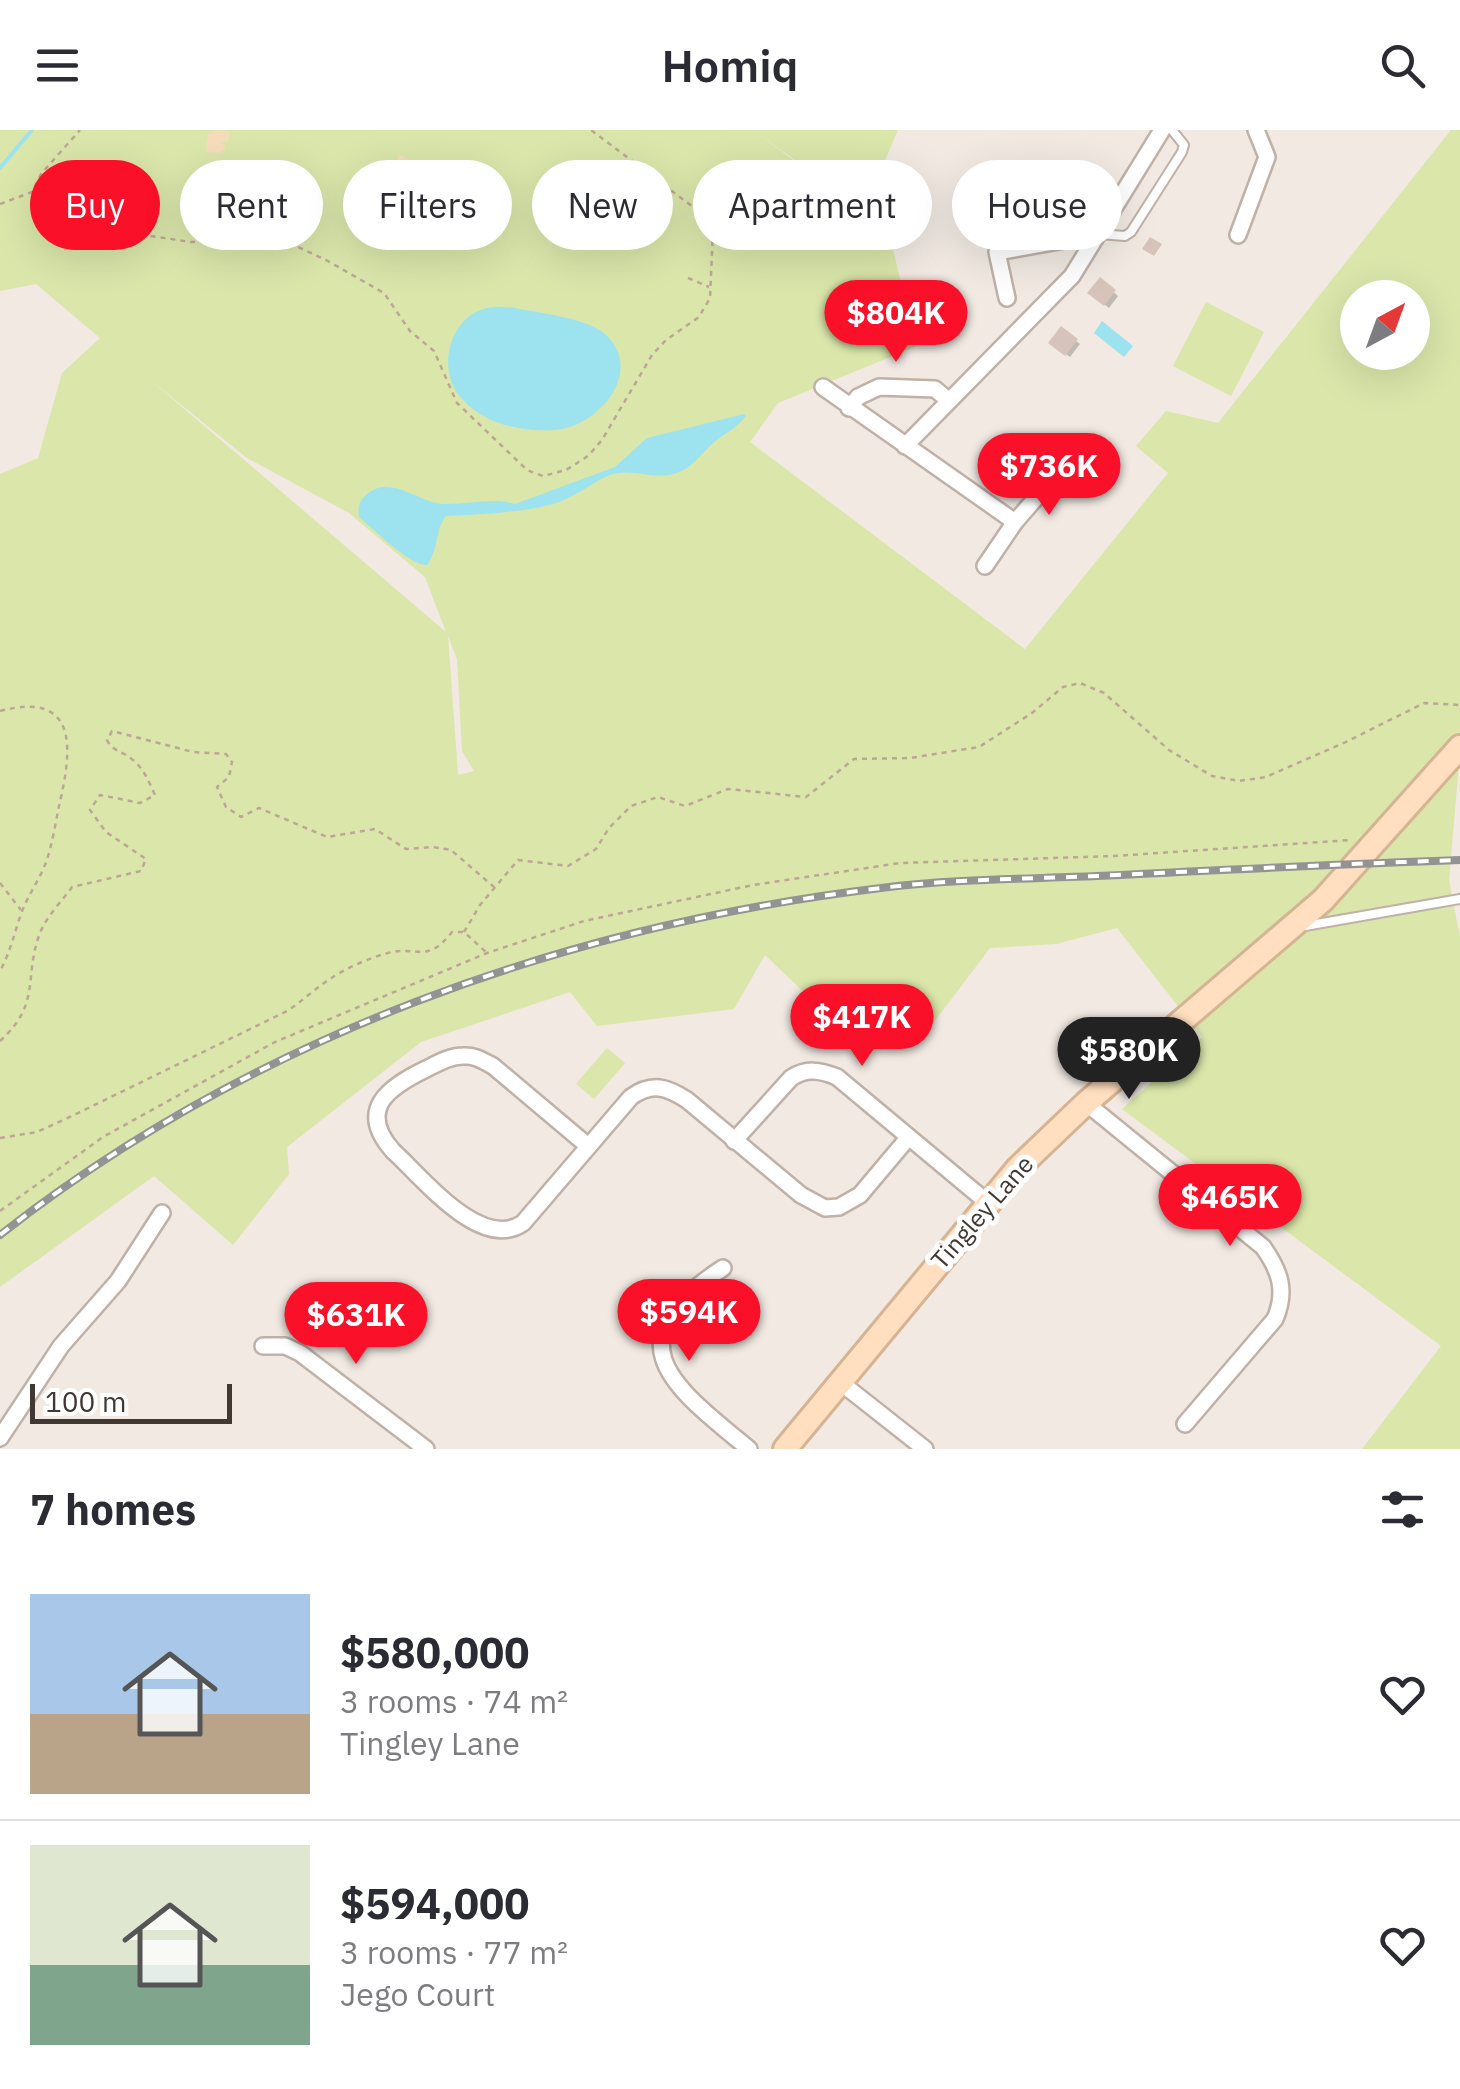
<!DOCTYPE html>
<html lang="en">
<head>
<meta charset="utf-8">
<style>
  body { margin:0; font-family:"IBM Plex Sans",sans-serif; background:#f7f7f7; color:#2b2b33; height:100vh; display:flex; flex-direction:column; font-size:38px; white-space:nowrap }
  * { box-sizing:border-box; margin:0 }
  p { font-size:32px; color:#7c7c81 }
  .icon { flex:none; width:55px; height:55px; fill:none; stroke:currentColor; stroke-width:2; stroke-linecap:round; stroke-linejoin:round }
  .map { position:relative; height:1319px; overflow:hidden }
  .panel { display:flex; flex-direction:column; background:#fff; flex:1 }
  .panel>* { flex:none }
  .guide { position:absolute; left:30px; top:30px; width:1400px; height:90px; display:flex; gap:20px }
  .needle { width:65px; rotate:41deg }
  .buttons { position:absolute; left:1340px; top:150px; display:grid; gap:20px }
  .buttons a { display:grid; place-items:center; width:90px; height:90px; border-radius:50%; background:#fff; box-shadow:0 10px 40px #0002; font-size:50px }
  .scale { position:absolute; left:30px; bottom:25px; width:202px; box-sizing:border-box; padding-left:10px; border:5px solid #423833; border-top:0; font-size:28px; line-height:35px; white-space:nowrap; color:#423833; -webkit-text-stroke:8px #fff; paint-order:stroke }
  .price { position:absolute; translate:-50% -85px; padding:0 22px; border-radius:35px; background:#fa1028; color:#fff; font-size:32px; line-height:65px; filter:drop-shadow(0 2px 5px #0008) }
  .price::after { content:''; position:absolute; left:50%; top:60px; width:30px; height:22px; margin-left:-15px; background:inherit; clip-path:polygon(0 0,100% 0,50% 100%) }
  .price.selected { background:#222; color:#fff }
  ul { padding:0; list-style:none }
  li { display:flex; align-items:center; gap:30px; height:250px; padding:0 30px }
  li+li { border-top:2px solid #e1e1e2 }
  li span { display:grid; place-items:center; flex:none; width:280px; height:200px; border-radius:0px; color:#555 }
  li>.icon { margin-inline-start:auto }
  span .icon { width:120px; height:120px; fill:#fffc; stroke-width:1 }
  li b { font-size:42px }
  h2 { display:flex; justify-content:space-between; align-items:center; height:120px; padding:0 30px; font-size:42px }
  .chip { padding:0 35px; border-radius:45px; background:#fff; box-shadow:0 10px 40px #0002; font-size:35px; line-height:90px }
  .chip.selected { background:#fa1028; color:#fff }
  header { display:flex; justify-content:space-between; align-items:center; height:130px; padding:0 30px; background:#fff; font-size:45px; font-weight:600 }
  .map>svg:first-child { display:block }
</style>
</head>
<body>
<header><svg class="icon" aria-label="menu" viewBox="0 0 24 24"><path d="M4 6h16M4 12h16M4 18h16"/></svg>Homiq<svg class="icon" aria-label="search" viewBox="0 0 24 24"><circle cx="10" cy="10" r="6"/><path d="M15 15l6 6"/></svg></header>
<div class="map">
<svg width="1460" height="1319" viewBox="0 0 1460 1319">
  <rect width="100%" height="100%" fill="#f1e9e2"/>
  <g fill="#dae6aa" fill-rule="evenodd">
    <path d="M 0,0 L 898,0 L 884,33 L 853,71 L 757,3 L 888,100 L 917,216 L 778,273 L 750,312 L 1025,519 L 1168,343 L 1136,316 L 1166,281 L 1218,293 L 1451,0 L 1460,0 L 1460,622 L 1449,750 L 1460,807 L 1460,1319 L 1362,1319 L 1441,1216 L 1122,979 L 1202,907 L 1117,798 L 1056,814 L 990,818 L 922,908 L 869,877 L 807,865 L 765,825 L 734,879 L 597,896 L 570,862 L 421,912 L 287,1017 L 289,1044 L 233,1115 L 154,1046 L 0,1157 L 0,344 L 38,328 L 62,243 L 100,208 L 36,154 L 0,161 ZM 1358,168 L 1412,168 L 1412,222 L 1358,222 ZM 148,248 L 247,328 L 349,383 L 425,447 L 446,502 ZM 448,506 L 457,529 L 462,621 L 474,641 L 458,645 Z"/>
    <path d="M 1206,172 L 1264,202 L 1231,266 L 1173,236 Z"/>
    <path d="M 607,918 L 625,933 L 594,969 L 576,954 Z"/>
  </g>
  <g fill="#f7dcbc">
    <path d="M 218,0 L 230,3 L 228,12 L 218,12 L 225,15 L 225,19 L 221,23 L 206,22 L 208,4 Z"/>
    <path d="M 399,24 L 411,30 L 407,54 L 400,53 L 393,45 Z"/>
  </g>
  <g fill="#9de2ef">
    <path d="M 510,177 C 536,183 586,187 605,204 C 646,241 598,298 554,300 C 520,302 481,294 458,264 C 437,235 451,186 487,178 C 494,176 503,177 510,177 Z"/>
    <path d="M 1102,191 L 1133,216 L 1124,227 L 1094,203 Z"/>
    <path d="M 744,284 L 746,286 C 738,297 727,302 717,310 C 700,323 692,342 668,345 C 647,348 628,337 607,346 C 589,355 573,368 553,374 C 519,383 482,384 446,386 C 435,399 439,420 427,435 C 410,436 374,399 359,387 C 358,378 359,371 366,365 C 390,343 419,373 443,374 C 468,375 492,367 515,374 L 615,337 L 647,308 Z"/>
  </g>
  <g fill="#0003">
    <path d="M 1100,150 L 1118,166 L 1109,178 L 1094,166 Z"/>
    <path d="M 1076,211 L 1080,214 L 1070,227 L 1055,216 Z"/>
  </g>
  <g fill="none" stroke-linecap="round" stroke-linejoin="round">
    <path stroke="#9de2ef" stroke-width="4" d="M 0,38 L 32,0"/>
  </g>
  <g fill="#d6c4bb">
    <path d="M 1150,107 L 1162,114 L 1154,126 L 1142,119 Z"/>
    <path d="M 1100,147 L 1116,160 L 1104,176 L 1087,163 Z"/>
    <path d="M 1061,196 L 1078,209 L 1065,226 L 1048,213 Z"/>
  </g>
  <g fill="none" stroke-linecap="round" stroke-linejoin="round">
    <g stroke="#bfb1a8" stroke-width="12">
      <g id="lane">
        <path d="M 1098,104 L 1125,106 L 1131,102 L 1182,22 L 1184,15 L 1172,0"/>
        <path d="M 1305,796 L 1460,769"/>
      </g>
    </g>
    <g stroke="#bfb1a8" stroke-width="20">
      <g id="street">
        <path d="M 1238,105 L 1267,27 L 1256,0"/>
        <path d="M 1007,168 L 997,122 L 1098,104"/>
        <path d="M 823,257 L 1015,392"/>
        <path d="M 849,278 L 858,267 L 879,257 L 935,259 L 949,271"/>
        <path d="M 905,316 L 1072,146 L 1162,0"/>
        <path d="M 985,436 L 1015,392 L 1082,315"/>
        <path d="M 1086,973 L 1263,1117 C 1280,1141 1287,1161 1275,1189 L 1185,1294"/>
        <path d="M 734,1011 L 791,948 C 806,938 820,940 837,947 L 988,1073"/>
        <path d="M 588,1016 L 493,936 C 483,931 475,925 463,926 C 450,926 438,933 426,939 C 389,957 356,979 393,1021 C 423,1048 481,1122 523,1093 L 631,967 C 652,952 667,957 687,970 L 801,1065 L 825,1078 L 839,1077 L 860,1065 L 908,1008"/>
        <path d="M 723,1138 C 609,1212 674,1257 749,1319"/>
        <path d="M 263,1216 L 285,1216 L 300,1223 L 426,1319"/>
        <path d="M 840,1252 L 925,1319"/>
        <path d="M 0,1308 L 61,1216 L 118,1151 L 162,1083"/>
      </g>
    </g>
    <g stroke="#d5b393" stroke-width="28">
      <path id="secondary" d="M 785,1319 L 1018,1038 L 1086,973 L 1323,770 L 1460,617"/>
    </g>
    <g stroke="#bea696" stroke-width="2.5" stroke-dasharray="5 5" stroke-linecap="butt">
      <path d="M 32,62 L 68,70 L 105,99 L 191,112 L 281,109 L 326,130 L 384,163 L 410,201 L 434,221 L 457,273 L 527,340 L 543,346 L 566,340 L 588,326 L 602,310 L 652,225 L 666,210 L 699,187 L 710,168 L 713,100 L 709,89 L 591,0"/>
      <path d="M 0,74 L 32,62 L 41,44 L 80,0"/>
      <path d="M 688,148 L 709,157"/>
      <path d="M 0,581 C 80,560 72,621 59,676 C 55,695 52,717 45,735 C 38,752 27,767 21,784 C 14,804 10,823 0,841"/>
      <path d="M 0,753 L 21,780"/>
      <path d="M 464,802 L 480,775 L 518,730 L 568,736 L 596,719 L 609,698 L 631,676 L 658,667 L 685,676 L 728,659 L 806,667 L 854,629 L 910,628 L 979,617 L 1032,583 L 1063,557 L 1080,553 L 1104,563 L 1169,620 L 1212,646 L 1239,651 L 1266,647 L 1348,611 L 1424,573 L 1460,575"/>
      <path d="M 0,911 C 42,873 23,848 40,803 C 46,787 62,771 72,757 L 141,741 L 146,729 L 106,702 L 90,680 L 100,665 L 140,673 L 155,665 C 149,652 144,639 133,630 C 123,621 113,622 107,610 L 112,601 L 193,622 L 226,624 L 232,632 L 229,647 L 217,657 L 226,677 L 241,687 L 259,678 L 327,707 L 375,699 L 406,719 L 433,717 L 451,720 L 494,757"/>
      <path d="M 0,1008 L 37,1002 L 72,986 L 285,882 C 302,872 314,859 330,849 C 346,838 369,828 388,823 C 418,815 426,835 452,802 L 464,802 L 486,822"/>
      <path d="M 0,1081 L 103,1007 L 275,912 L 487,823 L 584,791 L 753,755 L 900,733 L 1114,726 L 1351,710"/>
    </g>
    <use href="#lane" stroke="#fff" stroke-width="8"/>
    <use href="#street" stroke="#fff" stroke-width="15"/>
    <use href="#secondary" stroke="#ffdfbf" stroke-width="22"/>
    <g stroke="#939393" stroke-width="8">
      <path id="rail" d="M 0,1105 C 252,907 565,796 881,758 C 952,749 1025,749 1097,746 C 1218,740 1339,734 1460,730"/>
    </g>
    <use href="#rail" stroke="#fff" stroke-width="4" stroke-dasharray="11" stroke-linecap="butt"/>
  </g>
  <g text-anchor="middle" stroke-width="10" stroke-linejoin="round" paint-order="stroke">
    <g font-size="25" fill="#423833" stroke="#fff">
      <text transform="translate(982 1082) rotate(-49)" y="9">Tingley Lane</text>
    </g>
  </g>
</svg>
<div class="buttons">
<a><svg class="needle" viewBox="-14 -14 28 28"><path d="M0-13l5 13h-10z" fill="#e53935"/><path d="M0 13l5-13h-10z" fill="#7c7c81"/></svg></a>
</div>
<div class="scale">100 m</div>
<b class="price" style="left:896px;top:235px">$804K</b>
<b class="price" style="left:1049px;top:388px">$736K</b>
<b class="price" style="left:862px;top:939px">$417K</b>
<b class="price selected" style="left:1129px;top:972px">$580K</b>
<b class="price" style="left:1230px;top:1119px">$465K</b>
<b class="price" style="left:689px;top:1234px">$594K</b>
<b class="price" style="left:356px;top:1237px">$631K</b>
<div class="guide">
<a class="chip selected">Buy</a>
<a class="chip">Rent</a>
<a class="chip">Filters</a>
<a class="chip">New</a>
<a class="chip">Apartment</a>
<a class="chip">House</a>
</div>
</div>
<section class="panel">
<h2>7 homes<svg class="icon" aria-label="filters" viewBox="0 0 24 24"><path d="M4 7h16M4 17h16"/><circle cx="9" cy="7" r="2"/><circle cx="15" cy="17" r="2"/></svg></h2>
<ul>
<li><span style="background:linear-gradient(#a9c7e8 60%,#b9a48a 0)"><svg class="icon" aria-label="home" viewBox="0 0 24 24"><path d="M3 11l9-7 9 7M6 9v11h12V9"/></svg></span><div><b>$580,000</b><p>3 rooms · 74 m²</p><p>Tingley Lane</p></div><svg class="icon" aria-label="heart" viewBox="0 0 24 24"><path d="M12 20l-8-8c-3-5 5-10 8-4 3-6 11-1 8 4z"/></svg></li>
<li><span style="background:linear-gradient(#dfe7d0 60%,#7fa58c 0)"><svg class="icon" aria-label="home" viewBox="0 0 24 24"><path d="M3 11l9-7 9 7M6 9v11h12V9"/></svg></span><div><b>$594,000</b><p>3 rooms · 77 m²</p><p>Jego Court</p></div><svg class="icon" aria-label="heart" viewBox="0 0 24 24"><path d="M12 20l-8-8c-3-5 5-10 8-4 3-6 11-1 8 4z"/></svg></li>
</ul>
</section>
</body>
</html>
